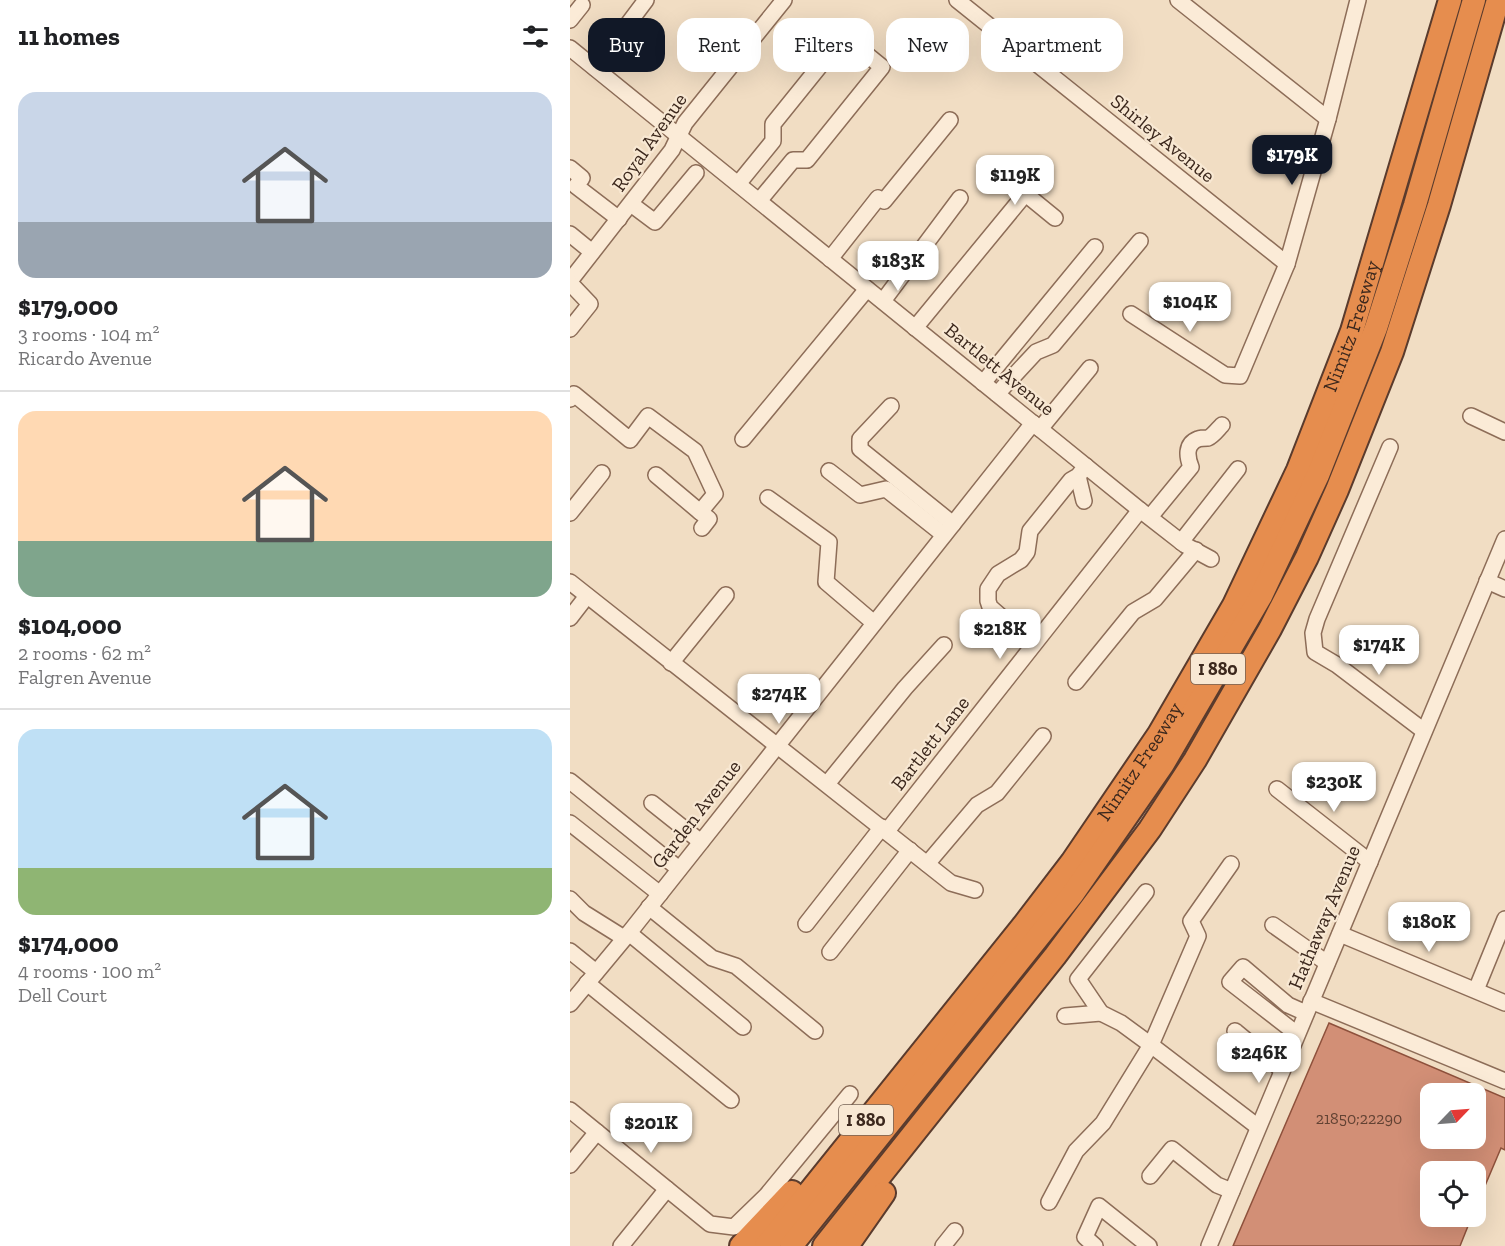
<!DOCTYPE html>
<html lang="en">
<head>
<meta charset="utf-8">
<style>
  body { margin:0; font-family:"Zilla Slab",serif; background:#f6f6f6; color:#202124; height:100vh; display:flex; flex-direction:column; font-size:22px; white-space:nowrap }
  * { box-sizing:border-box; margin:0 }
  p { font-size:20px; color:#757577 }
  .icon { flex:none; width:33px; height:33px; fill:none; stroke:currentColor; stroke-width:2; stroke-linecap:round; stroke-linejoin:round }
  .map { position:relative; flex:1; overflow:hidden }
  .sheet { display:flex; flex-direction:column; background:#fff; width:570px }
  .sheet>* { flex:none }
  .banner { position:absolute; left:18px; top:18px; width:570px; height:54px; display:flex; gap:12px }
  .needle { width:39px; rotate:65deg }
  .buttons { position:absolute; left:850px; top:1083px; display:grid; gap:12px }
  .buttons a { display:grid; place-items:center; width:66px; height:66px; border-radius:12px; background:#fff; box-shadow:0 6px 24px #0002; font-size:30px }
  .price { position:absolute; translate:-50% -51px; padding:0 14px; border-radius:12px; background:#fff; color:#222; font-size:20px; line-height:39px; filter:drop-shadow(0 2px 3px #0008) }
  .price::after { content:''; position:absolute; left:50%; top:36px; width:18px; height:14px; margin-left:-9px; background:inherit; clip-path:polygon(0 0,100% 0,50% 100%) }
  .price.on { background:#111827; color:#fff }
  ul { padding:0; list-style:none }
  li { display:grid; align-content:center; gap:12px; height:318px; padding:0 18px }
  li+li { border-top:2px solid #e0e0e0 }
  li span { display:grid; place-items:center; height:186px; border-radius:18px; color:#555 }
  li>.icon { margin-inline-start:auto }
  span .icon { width:108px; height:108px; fill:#fffc; stroke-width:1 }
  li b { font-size:26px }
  h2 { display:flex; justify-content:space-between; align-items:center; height:72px; padding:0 18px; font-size:26px }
  .chip { padding:0 21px; border-radius:18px; background:#fff; box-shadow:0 6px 24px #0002; font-size:21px; line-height:54px }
  .chip.on { background:#111827; color:#fff }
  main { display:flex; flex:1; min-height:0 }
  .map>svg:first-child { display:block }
</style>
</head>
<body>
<main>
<section class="sheet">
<h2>11 homes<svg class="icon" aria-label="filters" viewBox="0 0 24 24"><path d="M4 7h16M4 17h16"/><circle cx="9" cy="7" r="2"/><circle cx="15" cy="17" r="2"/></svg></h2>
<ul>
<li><span style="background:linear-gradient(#c9d6e8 70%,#9aa5b1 0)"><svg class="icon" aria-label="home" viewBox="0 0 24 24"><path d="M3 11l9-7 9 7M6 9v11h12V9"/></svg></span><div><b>$179,000</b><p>3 rooms · 104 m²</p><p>Ricardo Avenue</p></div></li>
<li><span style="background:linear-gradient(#ffd9b3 70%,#7fa58c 0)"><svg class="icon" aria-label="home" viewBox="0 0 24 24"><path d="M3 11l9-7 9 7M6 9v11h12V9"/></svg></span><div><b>$104,000</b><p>2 rooms · 62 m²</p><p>Falgren Avenue</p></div></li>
<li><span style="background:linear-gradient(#bfe0f5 75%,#8fb573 0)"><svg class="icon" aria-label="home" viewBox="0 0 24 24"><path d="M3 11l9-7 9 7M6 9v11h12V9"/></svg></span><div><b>$174,000</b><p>4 rooms · 100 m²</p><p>Dell Court</p></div></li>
</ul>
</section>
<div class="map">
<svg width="935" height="1246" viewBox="0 0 935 1246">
  <rect width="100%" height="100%" fill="#f1ddc3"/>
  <path fill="#d28f76" stroke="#8e513c" stroke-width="1.5" fill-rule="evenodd" d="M 759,1023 L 935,1098 L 935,1150 L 931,1148 L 906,1207 L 906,1172 L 861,1172 L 861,1216 L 902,1216 L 890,1246 L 663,1246 ZM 861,1094 L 906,1094 L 906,1138 L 861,1138 Z"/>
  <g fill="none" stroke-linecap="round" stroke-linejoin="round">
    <g stroke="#8d6d58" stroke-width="18">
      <g id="minor">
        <path d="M 387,0 L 717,264"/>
        <path d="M 608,0 L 758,119"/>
        <path d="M 0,20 L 12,5"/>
        <path d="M 0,48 L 570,510 L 615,545 L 641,559"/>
        <path d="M 25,68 L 76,0"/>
        <path d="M 0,168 L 12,178 L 6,186 L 49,219"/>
        <path d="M 425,169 L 485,218"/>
        <path d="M 168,184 L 203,141 L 203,124 L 274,36 L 312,67 L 237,160 L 223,160 L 189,201"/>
        <path d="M 61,204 L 85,222 L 126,173"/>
        <path d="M 0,234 L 22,252"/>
        <path d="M 260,259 L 308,198 L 314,201 L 380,120"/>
        <path d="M 0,281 L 102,150 L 115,123 L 214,0"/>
        <path d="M 0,283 L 20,304 L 0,329"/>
        <path d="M 313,301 L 390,198"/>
        <path d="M 561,314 L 655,375 L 670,376 L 717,264 L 758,119 L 788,0"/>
        <path d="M 345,328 L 456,193"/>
        <path d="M 413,383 L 525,247"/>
        <path d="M 427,394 L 466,352 L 483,345 L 570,241"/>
        <path d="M 0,399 L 4,394 L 60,440 L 78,416 L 125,451 L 145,494 L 130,512 L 86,475"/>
        <path d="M 321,406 L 290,439 L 290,449 L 383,524"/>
        <path d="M 901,416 L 935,432"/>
        <path d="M 470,429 L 520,368"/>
        <path d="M 173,439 L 297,289"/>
        <path d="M 820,447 L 747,619 L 743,633 L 745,652 L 767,665 L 854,731"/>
        <path d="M 259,471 L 290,495 L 316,489 L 374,535"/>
        <path d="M 508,476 L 514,501"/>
        <path d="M 198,498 L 259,542 L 256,582 L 304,623"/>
        <path d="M 130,512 L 139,519 L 132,528"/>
        <path d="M 0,513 L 32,473"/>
        <path d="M 580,517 L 621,467 C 617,457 615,444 628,439 C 631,438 635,438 638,438 C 643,436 648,429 652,425"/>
        <path d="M 611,542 L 668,469"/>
        <path d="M 917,581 L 935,589"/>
        <path d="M 0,582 L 381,883 L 405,890"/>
        <path d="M 0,618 L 17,596"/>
        <path d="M 444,628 L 420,607 L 418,601 L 418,589 L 428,574 L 451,560 L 457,552 L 460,531 L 501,480 L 508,476 L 516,466"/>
        <path d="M 101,663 L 156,595"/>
        <path d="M 506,682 L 563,612 L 585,599 L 626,550"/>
        <path d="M 0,781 L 109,869"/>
        <path d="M 257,784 L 335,688 L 374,645"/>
        <path d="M 707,789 L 800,862"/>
        <path d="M 82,803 L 131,842"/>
        <path d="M 0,823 L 90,894"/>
        <path d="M 317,831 L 570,510"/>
        <path d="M 357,864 L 407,805 L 427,793 L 473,736"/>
        <path d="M 576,892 L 508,979 L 531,1013 L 551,1023 L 581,1045 L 688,1127"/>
        <path d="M 0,899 L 14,913 L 54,938"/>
        <path d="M 79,907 L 142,958 L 166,966 L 245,1031"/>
        <path d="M 236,924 L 312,827"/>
        <path d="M 703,925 L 757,963"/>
        <path d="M 59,933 L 173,1027"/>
        <path d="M 770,934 L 935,1003"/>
        <path d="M 0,951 L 26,972"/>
        <path d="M 260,952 L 340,850"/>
        <path d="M 17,983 L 161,1100"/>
        <path d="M 906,990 L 935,919"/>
        <path d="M 741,1001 L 935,1081"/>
        <path d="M 0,1004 L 59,933 L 463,423"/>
        <path d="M 495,1016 L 531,1013"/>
        <path d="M 665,1031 L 712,1070"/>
        <path d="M 727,1034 L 660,982 L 673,967 L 718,1005 L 736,1013"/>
        <path d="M 0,1110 L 140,1224 L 164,1227 L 196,1196 L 280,1094"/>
        <path d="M 0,1165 L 27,1132"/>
        <path d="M 580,1176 L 602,1149 L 647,1185 L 662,1191"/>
        <path d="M 479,1202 L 506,1151 L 533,1123 L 581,1045 L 628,936 L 621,921 L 661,864"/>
        <path d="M 51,1246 L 97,1189"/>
        <path d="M 373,1246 L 385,1231"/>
        <path d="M 525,1246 L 515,1237 L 529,1206 L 579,1246"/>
        <path d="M 639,1246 L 935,539"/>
      </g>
    </g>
    <g stroke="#5a3b2d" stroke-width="26">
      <g id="highway">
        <path d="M 171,1246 L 222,1192"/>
        <path id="s1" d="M 196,1246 L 453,926 L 502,862 L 589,734 L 664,605 L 728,470 L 782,331 L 880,0"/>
        <path d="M 221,1246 L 502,895 L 593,764 L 691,596 L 748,475 L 806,328 L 845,205 L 904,0"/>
        <path d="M 254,1246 L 485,956 L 580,829 L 625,760 L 700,629 L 737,557 L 767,490 L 822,352 L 869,205 L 928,0"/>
        <path d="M 277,1246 L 314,1193"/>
      </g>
    </g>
    <use href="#minor" stroke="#fbebd7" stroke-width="15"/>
    <use href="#highway" stroke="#e68d4e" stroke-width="22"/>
  </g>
  <g text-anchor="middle" stroke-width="4.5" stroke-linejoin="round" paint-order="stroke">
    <g font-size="16" fill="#624233">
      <text x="789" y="1124">21850;22290</text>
    </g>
    <g fill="#f8e8d3" stroke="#746254" stroke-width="1.5">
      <rect x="621" y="654" width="54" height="30" rx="4.5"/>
      <rect x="269" y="1105" width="54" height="30" rx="4.5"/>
    </g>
    <g font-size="18" font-weight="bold" fill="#3c281d">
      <text x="648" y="675">I 880</text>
      <text x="296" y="1126">I 880</text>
    </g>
    <g font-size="20" fill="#3c281d" stroke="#f8e8d3">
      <text transform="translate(593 138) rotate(39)" y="7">Shirley Avenue</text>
      <text transform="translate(79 142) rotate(-55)" y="7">Royal Avenue</text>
      <text dy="7" stroke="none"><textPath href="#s1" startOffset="1098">Nimitz Freeway</textPath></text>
      <text transform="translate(430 369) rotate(39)" y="7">Bartlett Avenue</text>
      <text transform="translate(360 743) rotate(-52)" y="7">Bartlett Lane</text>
      <text dy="7" stroke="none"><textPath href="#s1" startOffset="612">Nimitz Freeway</textPath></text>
      <text transform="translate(126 814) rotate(-52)" y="7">Garden Avenue</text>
      <text transform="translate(754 917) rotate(-67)" y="7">Hathaway Avenue</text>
    </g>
  </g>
</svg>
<div class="buttons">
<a><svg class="needle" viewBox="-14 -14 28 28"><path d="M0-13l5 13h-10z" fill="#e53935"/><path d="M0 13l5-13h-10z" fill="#757577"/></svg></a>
<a><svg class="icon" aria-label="locate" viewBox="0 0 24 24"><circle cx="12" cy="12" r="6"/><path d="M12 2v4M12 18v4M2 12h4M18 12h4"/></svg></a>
</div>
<b class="price on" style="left:722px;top:186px">$179K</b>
<b class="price" style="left:445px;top:206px">$119K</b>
<b class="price" style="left:328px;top:292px">$183K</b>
<b class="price" style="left:620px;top:333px">$104K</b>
<b class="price" style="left:430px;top:660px">$218K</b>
<b class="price" style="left:809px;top:676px">$174K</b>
<b class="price" style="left:209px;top:725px">$274K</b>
<b class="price" style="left:764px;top:813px">$230K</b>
<b class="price" style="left:859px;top:953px">$180K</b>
<b class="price" style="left:689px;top:1084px">$246K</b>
<b class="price" style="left:81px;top:1154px">$201K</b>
<div class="banner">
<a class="chip on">Buy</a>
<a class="chip">Rent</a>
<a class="chip">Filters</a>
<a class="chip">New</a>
<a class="chip">Apartment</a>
</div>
</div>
</main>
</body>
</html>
